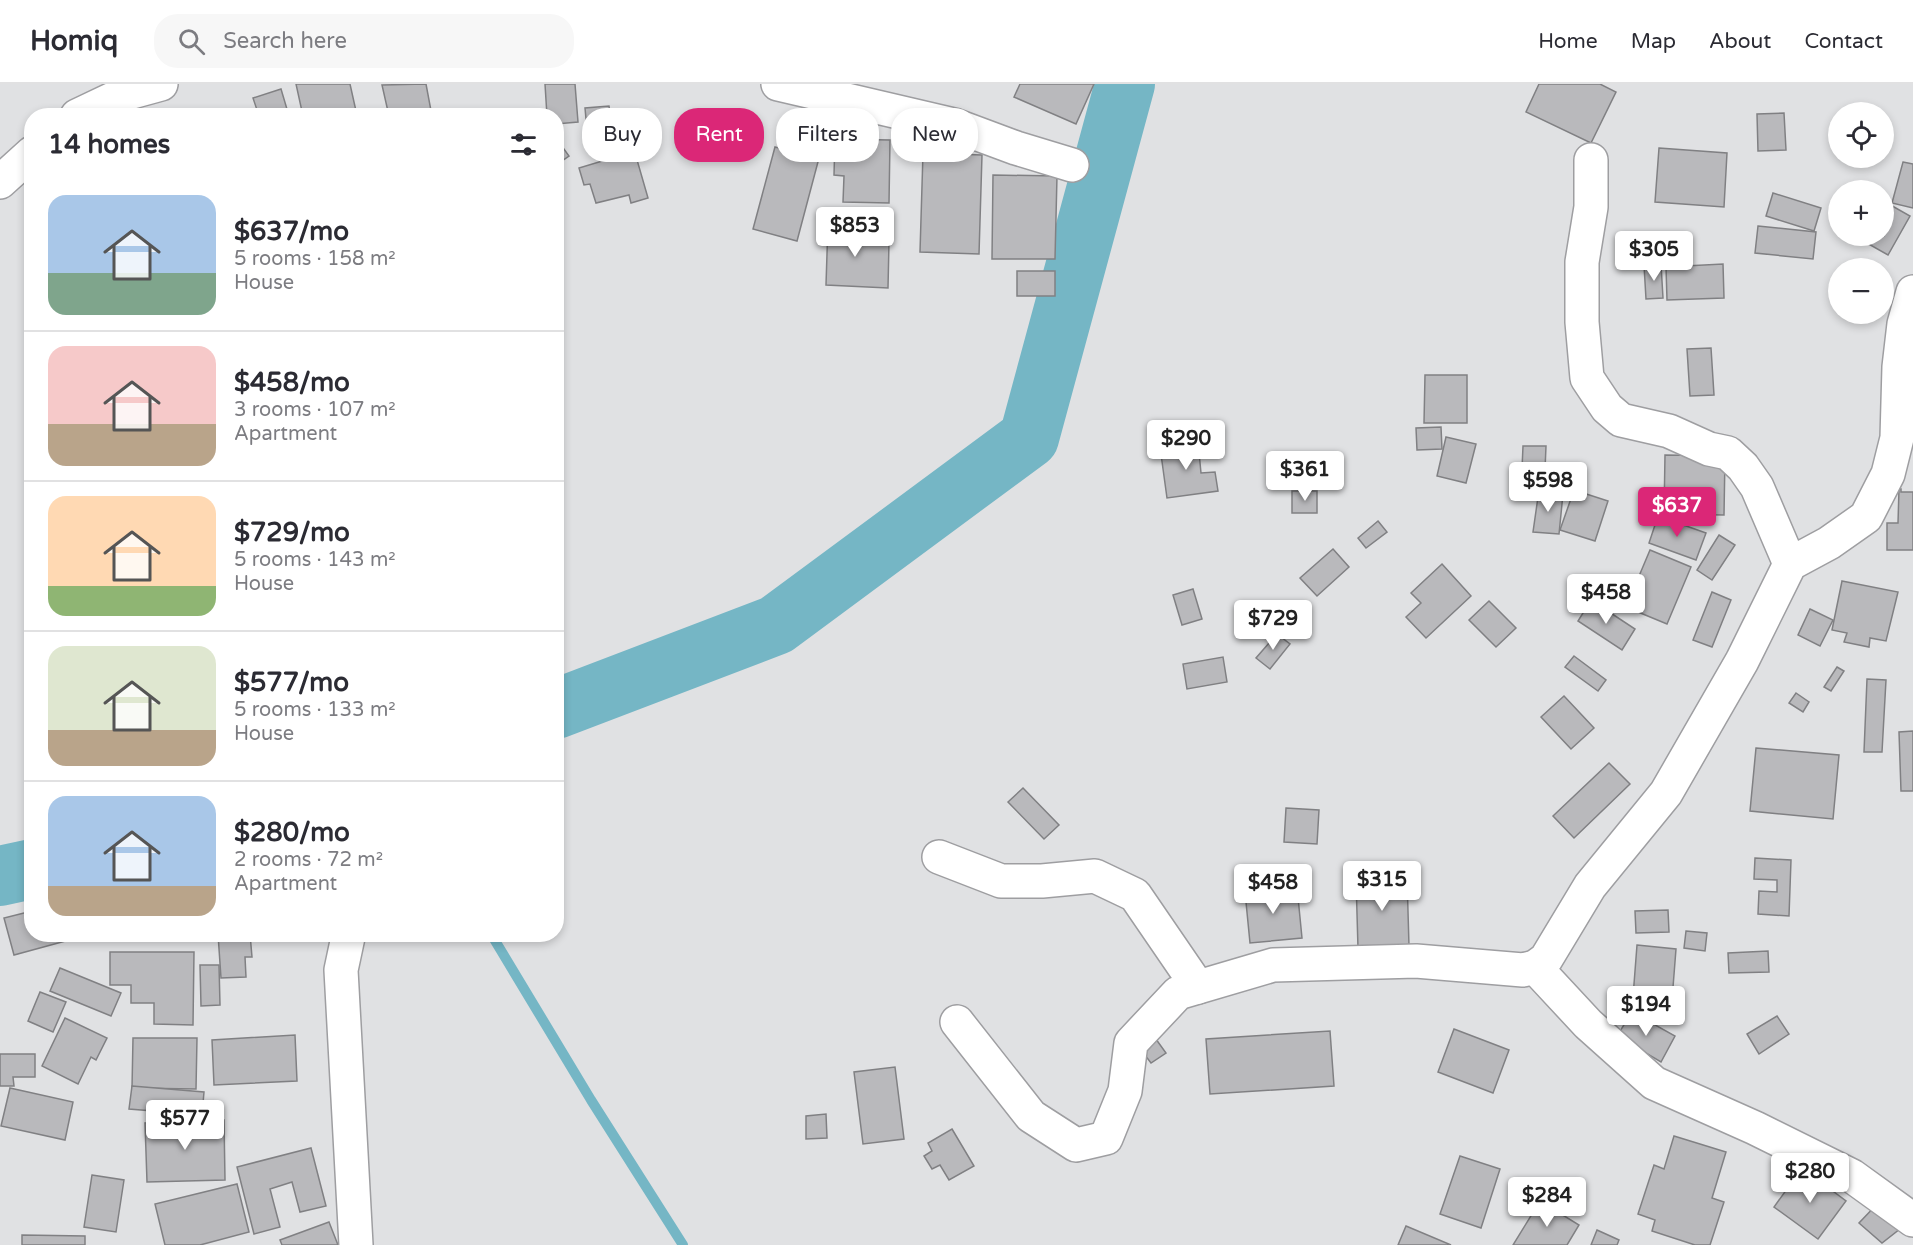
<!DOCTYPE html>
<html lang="en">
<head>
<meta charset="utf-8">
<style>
  body { margin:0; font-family:"Varela Round",sans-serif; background:#f7f7f7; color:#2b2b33; height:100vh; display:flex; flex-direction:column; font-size:22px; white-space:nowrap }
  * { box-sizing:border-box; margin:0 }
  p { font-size:20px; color:#7c7c81 }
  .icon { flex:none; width:33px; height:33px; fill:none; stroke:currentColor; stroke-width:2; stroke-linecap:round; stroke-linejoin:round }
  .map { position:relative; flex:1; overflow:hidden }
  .side { position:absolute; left:24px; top:24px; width:540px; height:834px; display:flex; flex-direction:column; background:#fff; border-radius:24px; box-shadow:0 3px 9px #0003 }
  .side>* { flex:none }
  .top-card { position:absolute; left:582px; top:24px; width:570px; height:54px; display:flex; gap:12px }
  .fabs { position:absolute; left:1828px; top:18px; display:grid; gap:12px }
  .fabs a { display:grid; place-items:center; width:66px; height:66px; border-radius:50%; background:#fff; box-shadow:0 3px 9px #0003; font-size:30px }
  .price { position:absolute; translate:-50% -51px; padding:0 14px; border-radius:6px; background:#fff; color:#222; font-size:20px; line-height:39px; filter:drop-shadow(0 2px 3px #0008) }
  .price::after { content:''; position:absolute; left:50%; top:36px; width:18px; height:14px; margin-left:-9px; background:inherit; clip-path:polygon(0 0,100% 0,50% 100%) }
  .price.selected { background:#db2777; color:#fff }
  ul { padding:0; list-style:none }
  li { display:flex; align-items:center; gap:18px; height:150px; padding:0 24px }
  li+li { border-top:2px solid #e1e1e2 }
  li span { display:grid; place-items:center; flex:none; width:168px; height:120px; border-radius:18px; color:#555 }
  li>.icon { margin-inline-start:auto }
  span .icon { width:72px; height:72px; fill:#fffc; stroke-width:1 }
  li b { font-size:26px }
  h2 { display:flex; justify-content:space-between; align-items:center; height:72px; padding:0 24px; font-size:26px }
  .chip { padding:0 21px; border-radius:24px; background:#fff; box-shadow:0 3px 9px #0003; font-size:21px; line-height:54px }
  .chip.selected { background:#db2777; color:#fff }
  header { display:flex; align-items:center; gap:36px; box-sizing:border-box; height:84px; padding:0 30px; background:#fff; border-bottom:2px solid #e1e1e2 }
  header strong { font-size:28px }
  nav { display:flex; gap:33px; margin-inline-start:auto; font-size:21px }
  .search { width:420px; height:54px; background:#f7f7f7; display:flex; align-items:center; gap:15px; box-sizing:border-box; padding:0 21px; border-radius:24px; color:#7c7c81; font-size:22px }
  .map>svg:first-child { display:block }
</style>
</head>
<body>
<header>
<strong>Homiq</strong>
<div class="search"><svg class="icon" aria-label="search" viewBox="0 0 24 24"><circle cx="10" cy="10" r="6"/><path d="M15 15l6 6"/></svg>Search here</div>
<nav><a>Home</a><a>Map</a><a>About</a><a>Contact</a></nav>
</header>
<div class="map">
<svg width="1913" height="1161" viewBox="0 0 1913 1161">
  <rect width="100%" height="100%" fill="#e0e1e3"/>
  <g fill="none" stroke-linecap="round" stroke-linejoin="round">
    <path stroke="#75b6c5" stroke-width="10" d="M 491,850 L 591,1016 L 683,1161"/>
    <g stroke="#75b6c5" stroke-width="60">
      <path d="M 556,625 L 776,541 L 1029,354 L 1125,0"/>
      <path d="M 0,792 L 32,785"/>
    </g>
  </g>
  <g fill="#b9b9bc" stroke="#808083" stroke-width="1.5">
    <path d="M 296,0 L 350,0 L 356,27 L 336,32 L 303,32 Z"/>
    <path d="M 426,0 L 432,32 L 389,32 L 382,1 Z"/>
    <path d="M 545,0 L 575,0 L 578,38 L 556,40 L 556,32 L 547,32 Z"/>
    <path d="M 1020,0 L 1094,0 L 1076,40 L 1014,13 Z"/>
    <path d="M 1539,0 L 1600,0 L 1616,8 L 1591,59 L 1526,28 Z"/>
    <path d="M 281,5 L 289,32 L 259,32 L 253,14 Z"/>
    <path d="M 609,22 L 612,43 L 587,46 L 585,24 Z"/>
    <path d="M 1784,29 L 1786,66 L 1758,67 L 1757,30 Z"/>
    <path d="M 556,54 L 569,72 L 556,81 Z"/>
    <path d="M 631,55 L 648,114 L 631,119 L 629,111 L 596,119 L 590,100 L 584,101 L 579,84 L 609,75 L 605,62 Z"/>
    <path d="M 835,55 L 890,56 L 889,119 L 843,118 L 844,92 L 834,91 Z"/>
    <path d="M 775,63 L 819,74 L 797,157 L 753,145 Z"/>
    <path d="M 1659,64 L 1727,69 L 1724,123 L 1655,118 Z"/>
    <path d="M 923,69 L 982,71 L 979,170 L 920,168 Z"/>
    <path d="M 1903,78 L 1913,80 L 1913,124 L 1892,119 Z"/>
    <path d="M 993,91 L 1057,92 L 1055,175 L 992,175 Z"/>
    <path d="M 1773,109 L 1821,124 L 1814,147 L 1766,132 Z"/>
    <path d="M 1887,119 L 1910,132 L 1888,171 L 1865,158 L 1869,152 L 1884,152 L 1884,125 Z"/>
    <path d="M 828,139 L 861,140 L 861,157 L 889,158 L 888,204 L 826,201 Z"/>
    <path d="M 1758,142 L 1816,148 L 1813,175 L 1755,169 Z"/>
    <path d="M 1661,180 L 1663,214 L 1646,215 L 1644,181 Z"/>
    <path d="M 1723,180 L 1724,214 L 1667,216 L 1666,183 Z"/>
    <rect x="1017" y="187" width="38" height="25"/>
    <path d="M 1711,264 L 1714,311 L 1690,312 L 1687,265 Z"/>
    <path d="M 1425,291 L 1467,291 L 1467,339 L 1424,339 Z"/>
    <path d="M 1441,343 L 1442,365 L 1417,366 L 1416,344 Z"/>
    <path d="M 1446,353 L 1476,360 L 1466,399 L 1437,392 Z"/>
    <path d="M 1198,358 L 1201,389 L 1215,388 L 1218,407 L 1167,414 L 1160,363 Z"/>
    <path d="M 1523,362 L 1546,362 L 1545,386 L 1522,385 Z"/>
    <path d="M 1665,371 L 1725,372 L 1724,431 L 1664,430 Z"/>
    <path d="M 1899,405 L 1901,405 L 1901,408 L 1913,408 L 1913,466 L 1887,466 L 1887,439 L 1898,439 Z"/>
    <path d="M 1539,406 L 1563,410 L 1559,450 L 1533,448 Z"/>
    <path d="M 1574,406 L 1608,417 L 1595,457 L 1560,446 Z"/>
    <rect x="1292" y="407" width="25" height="22"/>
    <path d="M 1658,432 L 1706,449 L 1696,476 L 1649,459 Z"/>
    <path d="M 1378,437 L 1387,448 L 1366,464 L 1358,454 Z"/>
    <path d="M 1719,451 L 1735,461 L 1712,496 L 1697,486 Z"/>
    <path d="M 1333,465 L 1349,483 L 1317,512 L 1300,494 Z"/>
    <path d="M 1650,466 L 1691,483 L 1667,540 L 1626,523 Z"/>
    <path d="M 1442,480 L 1471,512 L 1426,554 L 1406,533 L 1421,519 L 1411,509 Z"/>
    <path d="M 1842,497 L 1898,508 L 1886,557 L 1870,554 L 1869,563 L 1844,558 L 1847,549 L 1832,546 Z"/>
    <path d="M 1193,505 L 1202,535 L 1182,541 L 1173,511 Z"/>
    <path d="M 1712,508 L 1731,516 L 1712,563 L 1693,556 Z"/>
    <path d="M 1591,516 L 1635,545 L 1622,566 L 1578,537 Z"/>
    <path d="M 1489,517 L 1516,544 L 1496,563 L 1469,536 Z"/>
    <path d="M 1810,525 L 1833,536 L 1820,562 L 1798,551 Z"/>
    <path d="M 1277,550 L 1290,560 L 1270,585 L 1256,574 Z"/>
    <path d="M 1574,572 L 1606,596 L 1598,607 L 1565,583 Z"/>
    <path d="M 1223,573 L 1227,598 L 1187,605 L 1183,580 Z"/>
    <path d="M 1837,583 L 1844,587 L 1831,607 L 1824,603 Z"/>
    <path d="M 1867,595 L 1886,596 L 1882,668 L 1864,668 Z"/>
    <path d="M 1796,609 L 1809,618 L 1803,628 L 1789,619 Z"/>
    <path d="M 1564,612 L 1594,644 L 1571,665 L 1541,633 Z"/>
    <path d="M 1913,647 L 1913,707 L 1901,707 L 1899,648 Z"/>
    <path d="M 1756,664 L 1839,671 L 1833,735 L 1750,727 Z"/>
    <path d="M 1609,679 L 1630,700 L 1574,754 L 1553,732 Z"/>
    <path d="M 1023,704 L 1059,741 L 1044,755 L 1008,718 Z"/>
    <path d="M 1286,724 L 1319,726 L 1317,760 L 1284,758 Z"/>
    <path d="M 1755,774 L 1791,776 L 1789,832 L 1758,830 L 1759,807 L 1777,808 L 1777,796 L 1754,795 Z"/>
    <path d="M 1407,793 L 1409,862 L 1358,864 L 1356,795 Z"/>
    <path d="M 1297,803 L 1302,854 L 1250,859 L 1245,808 Z"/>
    <path d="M 1668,826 L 1669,848 L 1636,849 L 1635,827 Z"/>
    <path d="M 32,827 L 32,850 L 72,850 L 73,855 L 14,871 L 4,834 Z"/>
    <path d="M 1686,847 L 1707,849 L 1705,867 L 1684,864 Z"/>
    <path d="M 218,850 L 250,850 L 252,873 L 245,873 L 246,893 L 221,894 Z"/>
    <path d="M 1637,861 L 1676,865 L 1672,916 L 1633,913 Z"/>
    <path d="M 1768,867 L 1769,888 L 1729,889 L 1728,869 Z"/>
    <path d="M 110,868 L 194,868 L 193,941 L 154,940 L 154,919 L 131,919 L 131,901 L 110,901 Z"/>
    <path d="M 200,881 L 219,881 L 220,921 L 201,922 Z"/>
    <path d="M 60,884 L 121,909 L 111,932 L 50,907 Z"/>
    <path d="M 40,908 L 66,918 L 53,948 L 28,937 Z"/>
    <path d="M 1632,928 L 1675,952 L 1661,978 L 1617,952 Z"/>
    <path d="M 1777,932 L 1789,950 L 1759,970 L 1747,950 Z"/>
    <path d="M 65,934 L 107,954 L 96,976 L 91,973 L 78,1000 L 42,982 Z"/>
    <path d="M 1454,945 L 1509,966 L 1493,1009 L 1438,988 Z"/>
    <path d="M 1330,947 L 1334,1002 L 1210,1010 L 1206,955 Z"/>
    <path d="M 295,951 L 297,997 L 214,1001 L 212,956 Z"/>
    <path d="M 1153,951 L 1166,969 L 1151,979 L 1138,962 Z"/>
    <path d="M 133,954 L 197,954 L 196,1005 L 132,1004 Z"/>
    <path d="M 0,970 L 35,970 L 35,993 L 13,993 L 14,1002 L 0,1002 Z"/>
    <path d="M 895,983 L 904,1055 L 863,1060 L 854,988 Z"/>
    <path d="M 132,1002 L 204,1008 L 202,1031 L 129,1025 Z"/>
    <path d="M 10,1004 L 73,1018 L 65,1056 L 1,1042 Z"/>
    <path d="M 826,1030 L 827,1054 L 806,1055 L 806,1032 Z"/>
    <path d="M 224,1036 L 225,1096 L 147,1098 L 145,1039 Z"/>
    <path d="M 952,1045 L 974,1082 L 949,1096 L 940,1081 L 932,1085 L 924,1072 L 932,1067 L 928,1059 Z"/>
    <path d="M 1674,1052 L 1726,1068 L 1712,1114 L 1724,1118 L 1710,1161 L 1695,1161 L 1652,1147 L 1655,1136 L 1638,1130 L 1654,1081 L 1664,1085 Z"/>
    <path d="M 311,1064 L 326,1122 L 300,1128 L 292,1098 L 270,1105 L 280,1143 L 254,1150 L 237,1083 Z"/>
    <path d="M 1460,1072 L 1500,1085 L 1481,1144 L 1440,1130 Z"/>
    <path d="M 1802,1084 L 1846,1117 L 1818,1155 L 1774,1123 Z"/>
    <path d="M 92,1091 L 124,1096 L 116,1148 L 84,1143 Z"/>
    <path d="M 237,1100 L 249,1148 L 200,1161 L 165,1161 L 155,1120 Z"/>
    <path d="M 1540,1117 L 1579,1141 L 1567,1161 L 1513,1161 Z"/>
    <path d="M 1879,1118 L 1905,1141 L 1882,1159 L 1859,1139 Z"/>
    <path d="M 329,1138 L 338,1161 L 282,1161 L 280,1156 Z"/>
    <path d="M 1406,1142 L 1451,1161 L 1398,1161 Z"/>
    <path d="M 1597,1146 L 1619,1156 L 1617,1161 L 1591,1161 Z"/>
    <path d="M 22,1151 L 85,1152 L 85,1161 L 22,1161 Z"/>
  </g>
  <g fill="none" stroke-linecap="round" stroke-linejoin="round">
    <g stroke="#9e9ea1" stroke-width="36">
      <g id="minor">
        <path d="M 778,0 L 954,41 L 1016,64 L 1072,81"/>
        <path d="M 77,32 L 121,11 L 161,0"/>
        <path d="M 1591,76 L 1591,123 L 1582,178 L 1582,238 L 1587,294 L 1607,324 L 1621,336 L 1669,347 L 1709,365 L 1728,369 L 1743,383 L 1757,403 L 1790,480"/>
        <path d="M 0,98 L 32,69"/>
        <path d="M 939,773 L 1001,797 L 1042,797 L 1095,792 L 1135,811 L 1198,903"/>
        <path d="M 348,853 L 341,886 L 356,1161"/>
        <path d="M 1535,883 L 1588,940 L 1654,999 L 1755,1044 L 1852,1092 L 1913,1136"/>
        <path d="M 957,938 L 1031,1032 L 1076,1061 L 1106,1054 L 1125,1007 L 1131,959 L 1178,909 L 1273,881 L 1416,877 L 1523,886 L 1535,883 L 1546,875 L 1590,802 L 1666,709 L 1742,577 L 1790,480 L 1829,459 L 1866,433 L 1888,390 L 1897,354 L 1899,283 L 1904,240 L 1913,208"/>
      </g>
    </g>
    <use href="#minor" stroke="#fff" stroke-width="33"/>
  </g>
</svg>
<div class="fabs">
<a><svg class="icon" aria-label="locate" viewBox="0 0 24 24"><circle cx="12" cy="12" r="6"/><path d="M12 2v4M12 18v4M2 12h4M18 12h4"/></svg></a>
<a>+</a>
<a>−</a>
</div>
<b class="price" style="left:855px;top:174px">$853</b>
<b class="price" style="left:1654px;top:198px">$305</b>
<b class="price" style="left:1186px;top:387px">$290</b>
<b class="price" style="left:1305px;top:418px">$361</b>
<b class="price" style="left:1548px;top:429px">$598</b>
<b class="price selected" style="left:1677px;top:454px">$637</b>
<b class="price" style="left:1606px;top:541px">$458</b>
<b class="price" style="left:1273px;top:567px">$729</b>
<b class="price" style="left:1382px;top:828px">$315</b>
<b class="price" style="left:1273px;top:831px">$458</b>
<b class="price" style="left:1646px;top:953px">$194</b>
<b class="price" style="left:185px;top:1067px">$577</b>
<b class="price" style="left:1810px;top:1120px">$280</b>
<b class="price" style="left:1547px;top:1144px">$284</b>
<div class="top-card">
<a class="chip">Buy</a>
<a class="chip selected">Rent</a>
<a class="chip">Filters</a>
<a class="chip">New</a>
</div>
<section class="side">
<h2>14 homes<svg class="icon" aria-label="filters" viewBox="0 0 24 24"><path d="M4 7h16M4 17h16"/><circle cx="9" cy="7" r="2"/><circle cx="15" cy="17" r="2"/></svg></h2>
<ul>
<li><span style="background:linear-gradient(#a9c7e8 65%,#7fa58c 0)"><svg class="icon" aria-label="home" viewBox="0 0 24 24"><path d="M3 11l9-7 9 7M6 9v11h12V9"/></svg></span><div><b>$637/mo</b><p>5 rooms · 158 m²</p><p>House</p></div></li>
<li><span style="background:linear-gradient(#f6c9c9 65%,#b9a48a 0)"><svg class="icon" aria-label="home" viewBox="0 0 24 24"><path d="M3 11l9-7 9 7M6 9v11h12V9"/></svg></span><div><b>$458/mo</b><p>3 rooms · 107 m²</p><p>Apartment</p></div></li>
<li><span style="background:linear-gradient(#ffd9b3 75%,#8fb573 0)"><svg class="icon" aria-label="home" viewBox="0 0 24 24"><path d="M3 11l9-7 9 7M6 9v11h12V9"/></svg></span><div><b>$729/mo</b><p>5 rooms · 143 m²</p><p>House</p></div></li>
<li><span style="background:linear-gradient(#dfe7d0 70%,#b9a48a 0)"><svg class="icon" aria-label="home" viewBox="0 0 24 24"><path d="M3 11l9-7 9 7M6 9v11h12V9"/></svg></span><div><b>$577/mo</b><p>5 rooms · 133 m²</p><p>House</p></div></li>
<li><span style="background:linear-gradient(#a9c7e8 75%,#b9a48a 0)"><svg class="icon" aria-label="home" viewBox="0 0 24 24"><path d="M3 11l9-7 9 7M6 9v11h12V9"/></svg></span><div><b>$280/mo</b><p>2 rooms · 72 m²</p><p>Apartment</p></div></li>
</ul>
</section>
</div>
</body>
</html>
